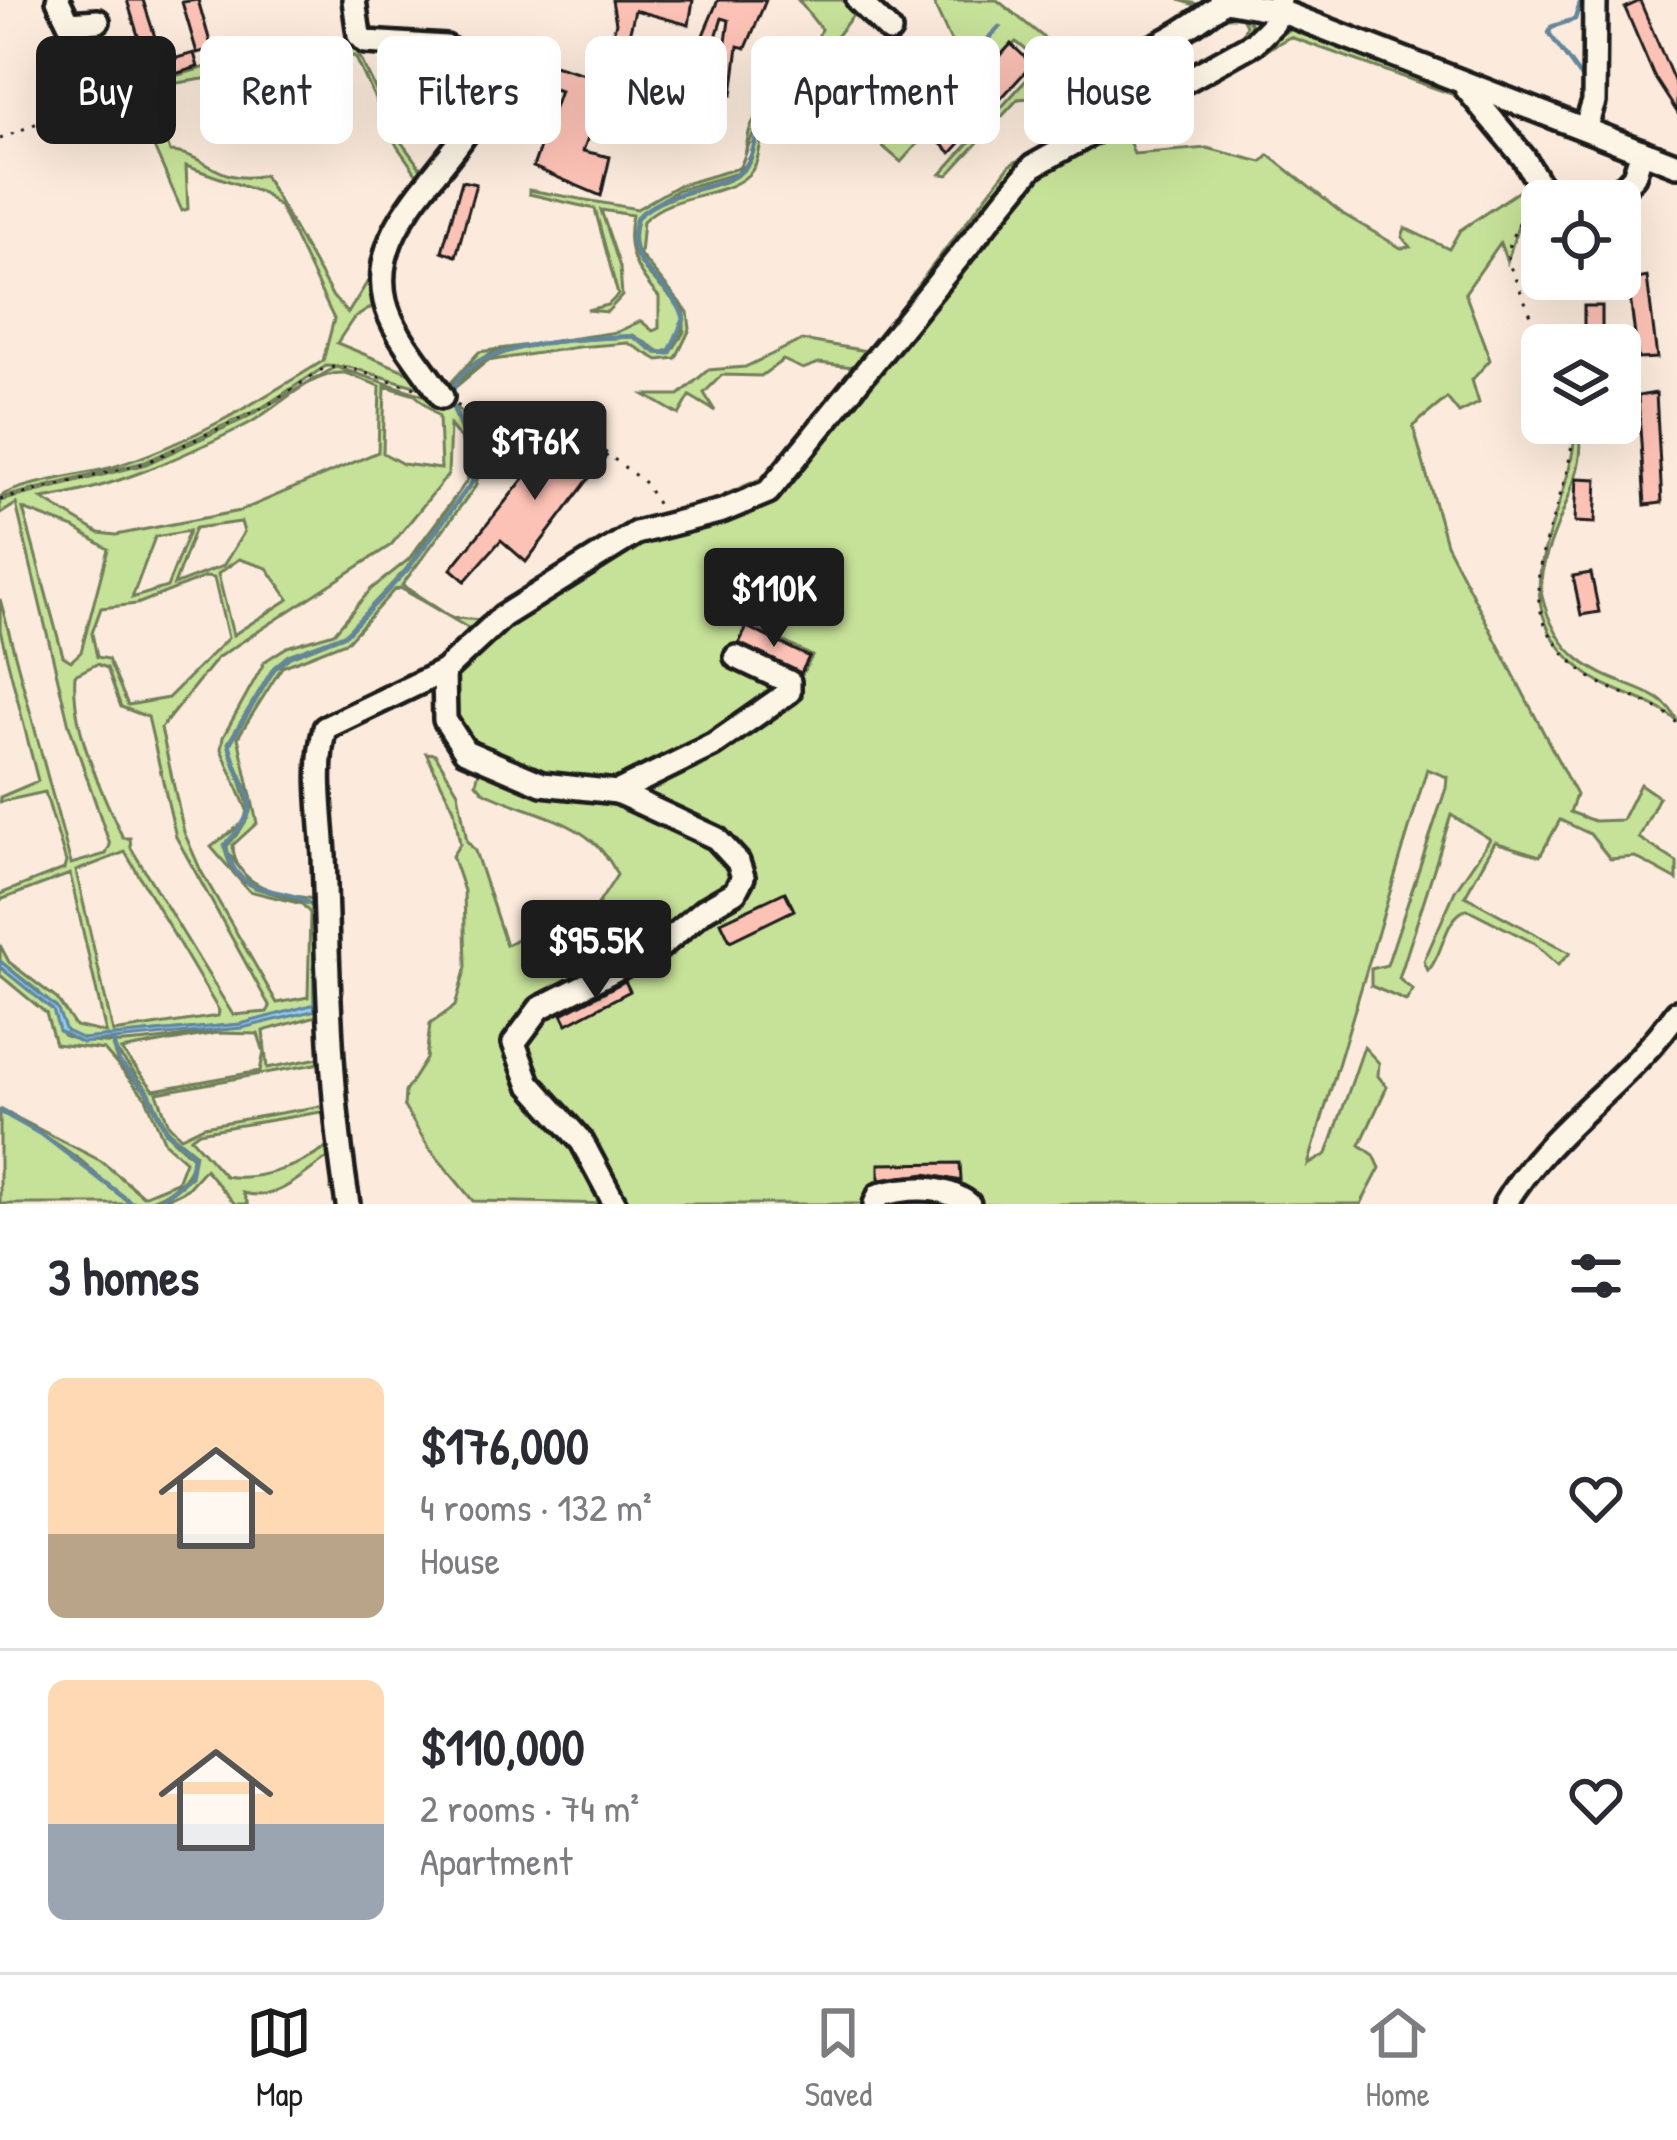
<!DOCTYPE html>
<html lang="en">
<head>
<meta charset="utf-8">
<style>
  body { margin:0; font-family:"Patrick Hand",sans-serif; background:#f7f7f7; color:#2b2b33; height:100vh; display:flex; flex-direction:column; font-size:45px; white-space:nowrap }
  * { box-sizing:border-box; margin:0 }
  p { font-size:39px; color:#7c7c81 }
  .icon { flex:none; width:66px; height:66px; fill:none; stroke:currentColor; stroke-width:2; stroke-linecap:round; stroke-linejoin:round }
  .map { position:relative; height:1204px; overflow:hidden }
  .sheet { display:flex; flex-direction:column; background:#fff; flex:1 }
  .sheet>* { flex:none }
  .hud { position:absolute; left:36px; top:36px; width:1605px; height:108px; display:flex; gap:24px }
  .buttons { position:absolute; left:1521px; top:180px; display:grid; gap:24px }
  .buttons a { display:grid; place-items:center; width:120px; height:120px; border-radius:18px; background:#fff; box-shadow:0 12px 48px #0002; font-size:60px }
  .price { position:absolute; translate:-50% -102px; padding:0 27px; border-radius:12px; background:#1c1c1c; color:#fff; font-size:39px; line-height:78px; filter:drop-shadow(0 3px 6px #0008) }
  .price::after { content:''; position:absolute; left:50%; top:72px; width:36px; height:27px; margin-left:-18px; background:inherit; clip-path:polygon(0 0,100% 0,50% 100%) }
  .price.selected { background:#222; color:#fff }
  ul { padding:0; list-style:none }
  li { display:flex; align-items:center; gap:36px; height:300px; padding:0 48px }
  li+li { border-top:3px solid #e1e1e2 }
  li span { display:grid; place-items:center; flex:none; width:336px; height:240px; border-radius:18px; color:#555 }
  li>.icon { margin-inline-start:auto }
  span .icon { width:144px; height:144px; fill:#fffc; stroke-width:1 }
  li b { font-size:51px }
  h2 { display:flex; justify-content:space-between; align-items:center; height:144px; padding:0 48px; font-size:51px }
  .chip { padding:0 42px; border-radius:18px; background:#fff; box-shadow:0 12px 48px #0002; font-size:42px; line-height:108px }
  .chip.selected { background:#1c1c1c; color:#fff }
  .menu { display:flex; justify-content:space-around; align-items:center; height:168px; border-top:3px solid #e1e1e2; background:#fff; font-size:33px; color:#7c7c81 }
  .menu a { display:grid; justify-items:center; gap:6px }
  .menu .selected { color:#1c1c1c }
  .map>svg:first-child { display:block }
</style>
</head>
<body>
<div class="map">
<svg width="1677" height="1204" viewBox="0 0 1677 1204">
  <rect width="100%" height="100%" fill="#fcebdc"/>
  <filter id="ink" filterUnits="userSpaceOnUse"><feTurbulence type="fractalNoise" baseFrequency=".00833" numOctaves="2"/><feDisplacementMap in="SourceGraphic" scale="24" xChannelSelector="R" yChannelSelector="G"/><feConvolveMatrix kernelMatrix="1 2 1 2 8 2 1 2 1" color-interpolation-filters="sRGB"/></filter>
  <g filter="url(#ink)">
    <g fill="#c6e198" stroke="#717e5a" stroke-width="3" fill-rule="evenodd">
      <path d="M 798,0 L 846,0 L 858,9 L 831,43 L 893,105 L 889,111 L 905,129 L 888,139 L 865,122 L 771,110 L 758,121 L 738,173 L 677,190 L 637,216 C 620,261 654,275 678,306 C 691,323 680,347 662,353 L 633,335 L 492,353 L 466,367 L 451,388 L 451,399 L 447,387 L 479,352 L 617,332 L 641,321 L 653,331 L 659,328 L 659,297 C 636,272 624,249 632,215 L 601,210 L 620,267 L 622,296 L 607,312 L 587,310 L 608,305 L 618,295 L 595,209 L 529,194 L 529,190 L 637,209 L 677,186 L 739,168 C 748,156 745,144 750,129 C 761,93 805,107 831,111 L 837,75 L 807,67 L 821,29 Z"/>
      <path d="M 932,0 L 997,0 L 1057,48 L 1057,58 C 1094,77 1172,28 1205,8 L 1179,0 L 1211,7 C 1170,35 1098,83 1046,64 C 1036,60 1026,49 1016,42 L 976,82 L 963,68 L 1001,26 L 961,65 L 948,53 L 953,46 Z"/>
      <path d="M 1240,12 L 1251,24 L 1244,41 L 1049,148 L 1025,168 L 788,463 L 762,487 L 730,504 L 726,494 L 765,477 L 853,367 L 819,363 L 803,369 L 783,360 L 761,376 L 722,375 L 704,393 L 715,411 L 690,396 L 679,415 L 645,395 L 679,395 L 708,370 L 745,367 L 802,340 L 867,351 L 1010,165 L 1198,66 L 1242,36 L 1246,25 L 1242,17 L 1226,17 L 1077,94 L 1018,99 L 948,175 L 941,174 L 1027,79 L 1102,74 L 1220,16 Z"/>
      <path d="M 1291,29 L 1463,90 L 1532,180 L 1507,262 L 1500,243 L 1465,293 L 1490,360 L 1472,380 L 1479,403 L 1459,413 L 1447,398 L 1413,426 L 1446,544 L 1576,795 L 1570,812 L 1594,821 L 1622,820 L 1640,784 L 1659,797 L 1639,838 L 1677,862 L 1677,880 L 1635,857 L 1610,859 L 1590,834 L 1560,820 L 1540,856 L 1495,842 L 1465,896 L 1570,953 L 1558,965 L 1534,943 L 1467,909 C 1443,919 1445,952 1428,971 L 1424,961 L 1455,891 L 1490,839 L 1451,815 L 1399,979 L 1413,990 L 1406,1001 L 1371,986 L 1371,969 L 1387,965 L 1446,788 L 1447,777 L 1427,769 L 1308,1165 L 1327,1154 L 1364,1047 L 1379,1063 L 1378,1076 L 1387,1087 L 1360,1145 L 1374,1155 L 1380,1168 L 1361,1204 L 973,1204 C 945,1183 911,1184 878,1193 L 872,1204 L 617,1204 L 584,1141 L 531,1082 L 517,1043 L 541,1010 L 661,948 L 705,912 L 737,894 L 746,877 L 740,861 L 717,837 L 621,791 C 690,758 777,729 812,656 L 746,623 L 735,657 L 788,683 L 787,692 C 762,717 653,782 619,789 C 577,797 462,766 447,720 C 443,705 445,689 446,674 L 534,599 L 596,558 L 647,532 L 767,499 L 803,464 L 1040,166 ZM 1290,37 L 1460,97 L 1508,149 L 1528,185 L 1460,230 L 1449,249 L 1405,228 L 1402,237 L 1410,247 L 1401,248 L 1343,214 L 1269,155 L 1262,162 L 1207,148 L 1134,154 L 1124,127 Z"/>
      <path d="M 428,47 L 448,53 L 359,55 L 399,139 L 427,177 L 423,183 L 397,146 L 355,56 L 151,87 L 170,152 C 207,153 216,186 264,175 L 333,297 L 348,313 L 378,265 L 388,320 L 427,374 L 428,390 L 349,367 L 326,366 L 263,407 L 145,462 L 0,498 C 5,486 92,473 113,467 C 190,443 255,403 323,361 L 334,319 L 280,207 L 263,193 L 186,166 L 188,209 L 182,211 L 146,129 L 120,92 L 213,65 L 285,59 L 284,49 ZM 375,305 L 424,379 L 337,343 L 353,319 Z"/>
      <path d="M 772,112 C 811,106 856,121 887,141 L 907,130 L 920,141 L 901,162 L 860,127 L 775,116 C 755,131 765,159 748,175 C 722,199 674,191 643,221 L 640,255 L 688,312 L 690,329 L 676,358 L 658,360 L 628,343 L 578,347 L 487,361 L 453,389 C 490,338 574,341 633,337 L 656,353 L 670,354 L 684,332 L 684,311 C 660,280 623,262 638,217 C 671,188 723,191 743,171 C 760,155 751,129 772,112 Z"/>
      <path d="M 336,367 L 451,404 L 475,469 L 406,569 L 345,634 L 288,655 L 274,667 L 228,743 L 250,810 L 247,822 L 224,845 C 235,904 280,883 313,907 L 314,1005 L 241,1024 L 83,1039 L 66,1031 L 38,991 L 0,961 L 0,945 L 9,962 L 57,999 L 75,1026 L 106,1033 L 70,874 L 0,900 L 0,894 L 64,869 L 66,862 L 45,792 L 0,802 L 0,797 L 38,781 L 0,630 L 0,599 L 71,864 L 106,854 L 110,845 L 69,725 L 16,504 L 0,514 L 0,501 L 146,464 L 242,420 ZM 345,373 L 380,386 L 378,452 L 240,511 L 116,535 L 99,533 L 42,499 C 113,489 181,457 246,425 C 276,410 310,371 345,373 ZM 385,386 L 415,395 L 439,417 L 441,469 L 403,464 L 383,453 ZM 450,425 L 471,453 L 467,481 L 408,560 L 371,589 L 334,633 L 287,647 L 265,661 L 223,737 L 221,749 L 247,810 L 244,822 L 211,847 L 249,891 L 302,904 L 310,913 L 308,997 L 277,1003 L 201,871 L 184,832 L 161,728 L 217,658 L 391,545 L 448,475 ZM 23,509 L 74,528 L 108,549 L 81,652 L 71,661 L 63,656 ZM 241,522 L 244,532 L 223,566 L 174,585 L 195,528 ZM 189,531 L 167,587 L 132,598 L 155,537 ZM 239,559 L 267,568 L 289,599 L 233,635 L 218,574 ZM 205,577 L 214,578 L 228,638 L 168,698 L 128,705 L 108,659 L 97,657 L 92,633 L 101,608 L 137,604 ZM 97,664 L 107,668 L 121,707 L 148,717 L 176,837 L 270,1007 L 267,1012 L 233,1015 L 131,848 L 130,838 L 123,838 C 101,791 71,728 75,675 ZM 125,852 L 219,1011 L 218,1016 L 113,1032 L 76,871 Z"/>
      <path d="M 453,405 C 474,421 485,460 475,487 L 402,585 L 452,618 L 485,620 L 455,653 L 468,628 L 400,588 L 394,590 L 348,641 L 282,667 L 238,737 L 257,823 L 233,845 C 234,890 286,895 321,900 L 339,1181 L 331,1188 L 333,1163 L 328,1158 C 300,1175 278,1203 243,1193 L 248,1204 L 235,1204 L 205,1169 L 187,1189 L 157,1204 L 191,1177 L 195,1153 L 168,1131 L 149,1091 L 112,1046 L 118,1063 L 147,1093 L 166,1133 L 193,1158 C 190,1182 158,1204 132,1202 C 113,1194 97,1173 80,1160 C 55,1141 28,1125 0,1109 L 101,1161 L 143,1196 L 177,1182 L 185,1161 L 165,1143 L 146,1098 L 104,1050 L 55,1044 L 46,1013 L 0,975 L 0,967 L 53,1010 L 63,1035 C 120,1061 261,1018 325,1007 L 316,1004 L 314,996 L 315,906 L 255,888 L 228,853 L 227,846 C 272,797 242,798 230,744 L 275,669 L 290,657 L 346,635 L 408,570 L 473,482 L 477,459 ZM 320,1015 L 324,1057 L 267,1068 L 263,1031 ZM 216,1033 L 258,1034 L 264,1052 L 260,1071 L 154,1090 L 121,1050 ZM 326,1062 L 327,1105 L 204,1126 L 181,1137 L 169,1125 L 157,1093 ZM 321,1112 L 329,1114 L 332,1143 C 308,1164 257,1182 225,1176 L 191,1138 L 199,1132 Z"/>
      <path d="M 1575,423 C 1601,465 1531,552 1542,596 C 1567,699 1658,671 1677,721 C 1649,696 1609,694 1581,669 C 1490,592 1576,515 1575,423 Z"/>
      <path d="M 426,753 L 435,754 L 458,792 L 467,841 L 475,851 L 506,945 L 531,931 L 589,918 L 617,875 C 592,818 534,817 483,791 L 476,783 L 481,763 L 596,790 L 715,840 L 741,877 L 678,930 L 539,1007 L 512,1042 L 612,1204 L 473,1201 L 429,1148 L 404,1107 L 405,1092 L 426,1059 L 430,1024 L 455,1006 L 466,967 L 464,891 L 452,856 L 460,844 L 454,809 Z"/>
      <path d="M 0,1112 L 44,1136 L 131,1204 L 0,1204 Z"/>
    </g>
    <path fill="#90cdf1" stroke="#62869c" stroke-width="3" d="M 0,961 L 57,1008 L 66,1031 L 83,1039 L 241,1024 L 315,1004 L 325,1008 L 242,1028 L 82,1043 L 59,1031 L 53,1010 L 0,967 Z"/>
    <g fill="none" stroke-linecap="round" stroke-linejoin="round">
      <g stroke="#62869c" stroke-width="4.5">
        <path d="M 1581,0 L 1575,19 L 1551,27 L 1549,33 L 1585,83"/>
        <path d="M 452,400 C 451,340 589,339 633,336 L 656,352 L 669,353 L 684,319 C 672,278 618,269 637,217 C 671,186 725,188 742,170 C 759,154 750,128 771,112 L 865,123 L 893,139 L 999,27"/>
        <path d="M 315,1007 L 314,907 C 281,881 239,905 225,845 C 272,795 240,799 229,744 L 274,668 L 289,656 L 346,634 L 407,570 L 472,482 L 476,460 L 452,405"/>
        <path d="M 113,1042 L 119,1062 L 148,1092 L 167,1132 L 193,1154 L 190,1176 L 155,1204"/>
        <path d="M 0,1111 L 44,1136 L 133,1204"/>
      </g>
    </g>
    <g fill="#fdc2b6" stroke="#1c1c1c" stroke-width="3">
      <path d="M 127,0 L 143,0 L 163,62 L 194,53 L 198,67 L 122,90 L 118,77 L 148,68 Z"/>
      <path d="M 198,0 L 212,49 L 197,53 L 182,2 Z"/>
      <path d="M 612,0 L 693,0 L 689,25 L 635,10 L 619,77 L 602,73 L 616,23 Z"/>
      <path d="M 718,0 L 766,0 L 746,48 L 738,46 L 732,95 L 719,93 L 729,20 L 722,18 L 686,133 L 672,130 L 683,82 Z"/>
      <path d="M 1640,1 L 1677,88 L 1677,112 L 1655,78 L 1625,8 Z"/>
      <path d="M 514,44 L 552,58 L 550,64 L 609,81 L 583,151 L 610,157 L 601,196 L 533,167 L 560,91 L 536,83 L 515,138 L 501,132 L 521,80 L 503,74 Z"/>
      <path d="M 1011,44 L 1030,62 L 1027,70 L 951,153 L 930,134 Z"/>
      <path d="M 462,181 L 476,184 L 456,256 L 442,251 Z"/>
      <path d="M 1647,277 L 1657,358 L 1638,359 L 1628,281 Z"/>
      <rect x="1584" y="306" width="18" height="39"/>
      <path d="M 1656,393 L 1662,503 L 1645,505 L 1638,396 Z"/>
      <path d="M 562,431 L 606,456 L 526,562 L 501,540 L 465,581 L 451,569 Z"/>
      <path d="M 1577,478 L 1597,479 L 1595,523 L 1575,522 Z"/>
      <path d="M 1591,573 L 1599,612 L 1581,615 L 1573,576 Z"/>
      <path d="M 747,627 L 809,657 L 801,673 L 739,643 Z"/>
      <path d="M 785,892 L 794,910 L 730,941 L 721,922 Z"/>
      <path d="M 625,981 L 630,991 L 567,1024 L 562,1014 Z"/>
      <path d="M 960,1163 L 961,1181 L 926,1174 L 879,1180 L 879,1164 Z"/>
    </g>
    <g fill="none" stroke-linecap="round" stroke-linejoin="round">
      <g stroke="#1c1c1c" stroke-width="30">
        <g id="minor">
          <path d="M 58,0 L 69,23 L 98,21"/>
          <path d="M 354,0 L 359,35 L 366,42 L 446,47 L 484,75 C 495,145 363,207 385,301 C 393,336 424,367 442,397"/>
          <path d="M 858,0 L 890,31"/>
          <path d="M 1220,0 L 1280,11 L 1677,165"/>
          <path d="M 1042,71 C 1106,77 1176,41 1224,1"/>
          <path d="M 1466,88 L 1524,158 L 1549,201"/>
          <path d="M 1585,128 L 1594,102 L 1595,0"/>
          <path d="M 1610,201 L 1634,176 L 1642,151"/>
          <path d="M 444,671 L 445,720 L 465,751 L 542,784 L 617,792 L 716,838 L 738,862 L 743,877 L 735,892 L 704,910 L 660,947 L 540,1008 L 514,1043 L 529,1083 L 582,1142 L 615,1204"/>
          <path d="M 617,792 L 713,745 L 789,692 L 789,682 L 736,657"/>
          <path d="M 348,1204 C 329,1090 328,971 324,856 C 322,815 314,767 325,728 L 444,671 L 503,616 L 636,533 L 722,511 L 768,492 L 1033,166 L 1254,43 L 1274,23 L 1279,0"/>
          <path d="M 875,1204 L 879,1195 C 909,1187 944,1185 969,1204"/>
          <path d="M 1505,1204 C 1550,1127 1628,1084 1677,1012"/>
        </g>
      </g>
      <g stroke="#1c1c1c" stroke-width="3" stroke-dasharray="3 9" stroke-linecap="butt">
        <path d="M 0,139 L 117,89"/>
        <path d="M 1530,201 L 1509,243 L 1508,262 L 1544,345"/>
        <path d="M 457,405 L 558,476 L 588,439 L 645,483 L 659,507"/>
        <path d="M 1573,423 C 1574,516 1489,593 1581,670 C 1609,695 1650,696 1677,723"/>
        <path d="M 0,500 L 145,463 L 263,408 L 326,367 L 349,368 L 415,388"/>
      </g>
      <use href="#minor" stroke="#fcf5e5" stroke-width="21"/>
    </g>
  </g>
</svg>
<div class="buttons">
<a><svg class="icon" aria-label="locate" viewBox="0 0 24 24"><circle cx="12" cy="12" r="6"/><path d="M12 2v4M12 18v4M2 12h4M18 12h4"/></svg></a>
<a><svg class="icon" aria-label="layers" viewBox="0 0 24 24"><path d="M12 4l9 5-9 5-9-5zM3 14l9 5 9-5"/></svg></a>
</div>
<b class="price selected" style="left:535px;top:503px">$176K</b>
<b class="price" style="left:774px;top:650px">$110K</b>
<b class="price" style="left:596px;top:1002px">$95.5K</b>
<div class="hud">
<a class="chip selected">Buy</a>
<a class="chip">Rent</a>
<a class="chip">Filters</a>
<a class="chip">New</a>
<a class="chip">Apartment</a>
<a class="chip">House</a>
</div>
</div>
<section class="sheet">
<h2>3 homes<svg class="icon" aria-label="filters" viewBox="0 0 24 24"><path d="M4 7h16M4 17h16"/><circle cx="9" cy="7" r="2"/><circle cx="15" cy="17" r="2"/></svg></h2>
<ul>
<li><span style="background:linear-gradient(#ffd9b3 65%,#b9a48a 0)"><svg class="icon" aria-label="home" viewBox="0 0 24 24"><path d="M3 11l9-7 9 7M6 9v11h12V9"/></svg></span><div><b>$176,000</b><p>4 rooms · 132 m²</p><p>House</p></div><svg class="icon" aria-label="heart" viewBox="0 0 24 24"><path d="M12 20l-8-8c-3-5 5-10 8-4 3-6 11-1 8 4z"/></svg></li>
<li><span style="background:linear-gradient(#ffd9b3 60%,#9aa5b1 0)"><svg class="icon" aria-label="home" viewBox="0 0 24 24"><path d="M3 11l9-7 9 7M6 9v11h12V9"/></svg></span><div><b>$110,000</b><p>2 rooms · 74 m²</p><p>Apartment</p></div><svg class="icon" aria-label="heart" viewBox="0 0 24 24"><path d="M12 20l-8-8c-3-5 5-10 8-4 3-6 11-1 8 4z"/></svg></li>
</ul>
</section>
<nav class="menu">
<a class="selected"><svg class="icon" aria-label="map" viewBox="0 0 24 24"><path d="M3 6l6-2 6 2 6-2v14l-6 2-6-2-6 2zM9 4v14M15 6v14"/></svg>Map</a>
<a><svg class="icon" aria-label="saved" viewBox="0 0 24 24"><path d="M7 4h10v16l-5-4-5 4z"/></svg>Saved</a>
<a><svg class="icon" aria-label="home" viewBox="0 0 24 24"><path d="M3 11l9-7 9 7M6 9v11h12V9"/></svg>Home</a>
</nav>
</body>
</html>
